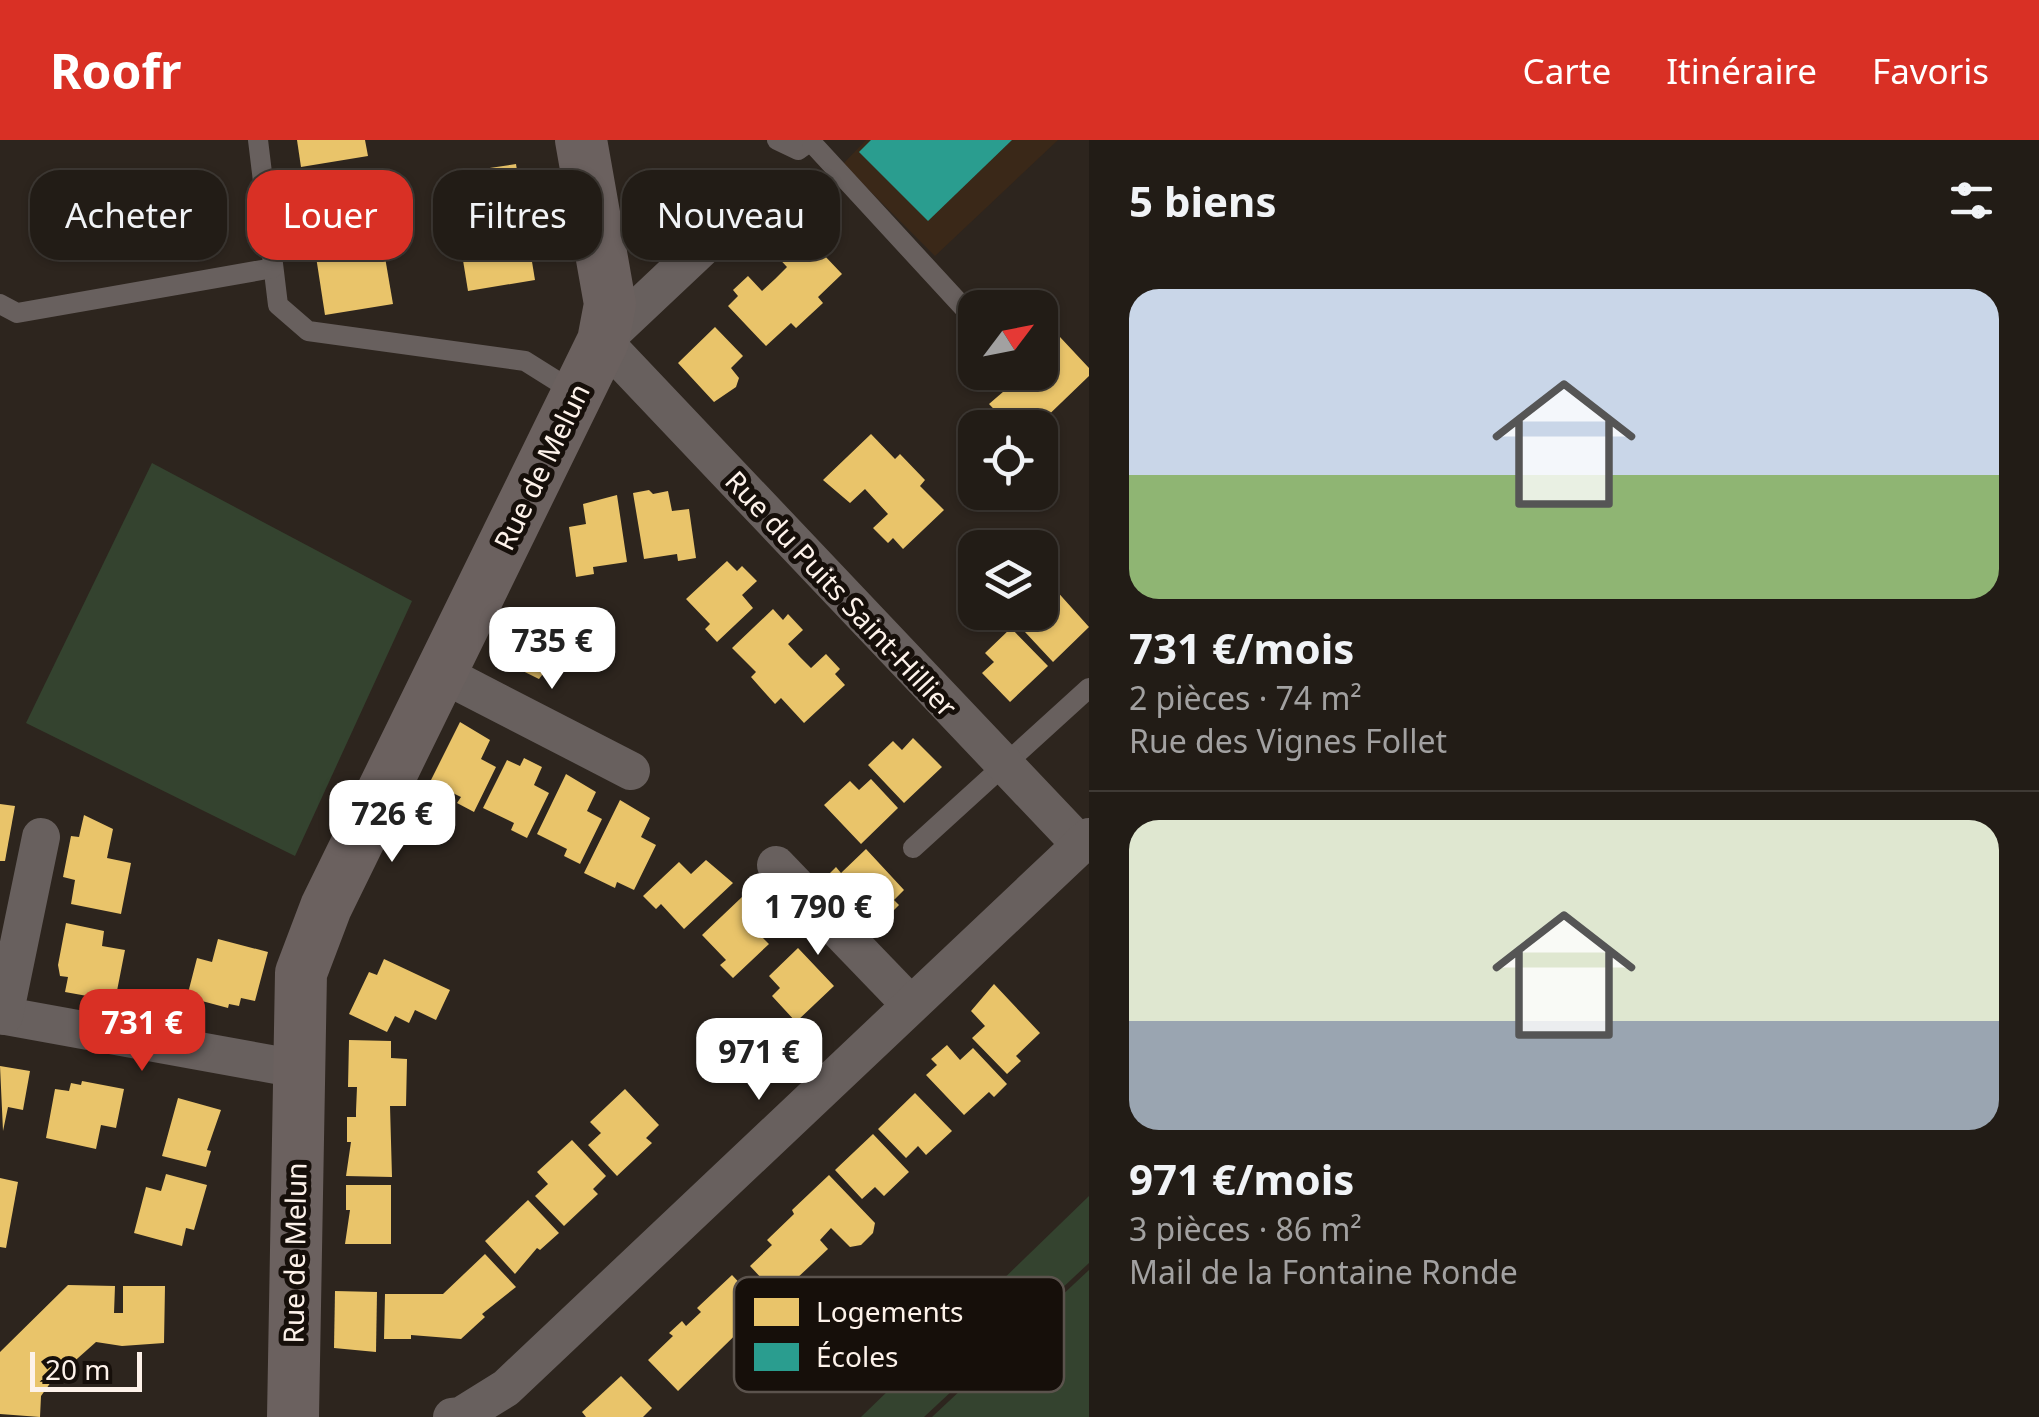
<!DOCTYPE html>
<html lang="fr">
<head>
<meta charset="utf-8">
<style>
  body { margin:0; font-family:"Noto Sans",sans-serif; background:#2e2923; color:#f1f3f6; height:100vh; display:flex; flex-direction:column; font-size:38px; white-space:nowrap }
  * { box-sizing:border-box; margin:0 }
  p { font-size:32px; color:#a2a1a1 }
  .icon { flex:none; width:55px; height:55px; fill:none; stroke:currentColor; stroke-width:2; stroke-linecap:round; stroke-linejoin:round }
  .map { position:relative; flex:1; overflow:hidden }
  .details { display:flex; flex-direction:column; background:#221c16; width:950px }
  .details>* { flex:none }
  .banner { position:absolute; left:30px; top:30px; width:908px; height:90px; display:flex; gap:20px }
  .needle { width:65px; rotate:58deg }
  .controls { position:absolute; left:958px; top:150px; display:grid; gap:20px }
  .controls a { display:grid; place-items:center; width:100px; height:100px; border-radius:20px; background:#221c16; box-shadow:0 2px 8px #0004,0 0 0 2px #3f3a35; font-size:50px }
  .scale { position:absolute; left:30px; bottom:25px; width:112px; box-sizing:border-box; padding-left:10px; border:5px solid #fdf2ea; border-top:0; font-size:28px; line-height:35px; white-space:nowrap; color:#fdf2ea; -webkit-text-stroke:8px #160f0a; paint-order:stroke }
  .price { position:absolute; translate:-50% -85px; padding:0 22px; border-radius:20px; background:#fff; color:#222; font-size:32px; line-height:65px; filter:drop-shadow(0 2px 5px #0008) }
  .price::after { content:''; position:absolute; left:50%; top:60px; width:30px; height:22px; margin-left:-15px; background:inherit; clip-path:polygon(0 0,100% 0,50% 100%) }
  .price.active { background:#d93025; color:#fff }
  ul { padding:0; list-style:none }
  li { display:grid; align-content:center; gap:20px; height:530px; padding:0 40px }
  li+li { border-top:2px solid #3f3a35 }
  li span { display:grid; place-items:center; height:310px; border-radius:30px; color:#555 }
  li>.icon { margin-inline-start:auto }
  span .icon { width:180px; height:180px; fill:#fffc; stroke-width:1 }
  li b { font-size:42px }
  h2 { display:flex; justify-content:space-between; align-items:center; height:120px; padding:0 40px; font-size:42px }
  .pill { padding:0 35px; border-radius:30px; background:#221c16; box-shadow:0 2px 8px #0004,0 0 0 2px #3f3a35; font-size:35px; line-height:90px }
  .pill.active { background:#d93025; color:#fff }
  header { display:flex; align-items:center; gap:60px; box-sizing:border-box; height:140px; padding:0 50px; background:#d93025; color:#fff }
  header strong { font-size:48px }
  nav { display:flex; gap:55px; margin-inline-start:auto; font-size:35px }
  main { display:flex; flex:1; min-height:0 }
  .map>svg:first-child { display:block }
</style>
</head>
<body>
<header>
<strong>Roofr</strong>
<nav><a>Carte</a><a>Itinéraire</a><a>Favoris</a></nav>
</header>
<main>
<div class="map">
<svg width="1089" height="1277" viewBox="0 0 1089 1277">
  <rect width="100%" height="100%" fill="#2d251e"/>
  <path fill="#3a2818" d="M 866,0 L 1058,0 L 935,116 L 843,24 Z"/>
  <g fill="#34432f">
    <path d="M 152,323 L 412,461 L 295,716 L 26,583 Z"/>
    <path d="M 1089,1056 L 1089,1123 L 924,1277 L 861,1277 Z"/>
    <path d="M 1089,1130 L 1089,1277 L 932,1277 Z"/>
  </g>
  <g fill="#e9c46a">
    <path d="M 297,0 L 365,0 L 368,16 L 301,27 Z"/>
    <path d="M 516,24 L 535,140 L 468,151 L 449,34 Z"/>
    <path d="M 373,47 L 393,164 L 325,175 L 307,58 Z"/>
    <path d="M 804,94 L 842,134 L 818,157 L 823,163 L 810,175 L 796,188 L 791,183 L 766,206 L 728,166 L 738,156 L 733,150 L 748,136 L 762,151 L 775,139 L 787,127 L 773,112 L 788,98 L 793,103 Z"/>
    <path d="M 715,187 L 743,216 L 731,228 L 739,238 L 736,247 L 714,262 L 678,223 Z"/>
    <path d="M 1060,197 L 1089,228 L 1089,236 L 1035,288 L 1012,288 L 989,264 L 1026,232 L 1040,232 L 1040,215 Z"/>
    <path d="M 871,294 L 895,319 L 900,314 L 925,340 L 920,346 L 944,370 L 903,409 L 893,398 L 888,403 L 873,388 L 888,374 L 865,349 L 850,363 L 823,340 Z"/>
    <path d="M 649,350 L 653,354 L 668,351 L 672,371 L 689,369 L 696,418 L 678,421 L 677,414 L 644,419 L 633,353 Z"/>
    <path d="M 617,355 L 627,422 L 593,427 L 594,434 L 576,437 L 569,387 L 586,384 L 583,364 Z"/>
    <path d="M 727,421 L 737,431 L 742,426 L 757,441 L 742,455 L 753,468 L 717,502 L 705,489 L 710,484 L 686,459 Z"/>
    <path d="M 1054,448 L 1089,487 L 1053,522 L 1025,492 L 1037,481 L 1030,472 L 1040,472 L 1040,461 Z"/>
    <path d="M 515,469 L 551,487 L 543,502 L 555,507 L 555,518 L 539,539 L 492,516 Z"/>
    <path d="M 773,469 L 783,480 L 788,474 L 803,490 L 788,504 L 799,516 L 811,528 L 826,514 L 840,529 L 835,534 L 845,545 L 804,583 L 781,558 L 775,564 L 751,537 L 756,532 L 732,508 Z"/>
    <path d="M 1011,488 L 1048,526 L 1010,562 L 982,533 L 994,522 L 985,513 Z"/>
    <path d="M 460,582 L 490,600 L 481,619 L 496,627 L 474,672 L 457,663 L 461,657 L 430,642 Z"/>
    <path d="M 913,598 L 942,627 L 904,663 L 868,625 L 893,601 L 902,610 Z"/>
    <path d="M 524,618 L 542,627 L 534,645 L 549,653 L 527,698 L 511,690 L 514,683 L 483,668 L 507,620 L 520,626 Z"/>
    <path d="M 566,634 L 596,652 L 587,671 L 602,679 L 580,724 L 564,716 L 567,709 L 537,694 Z"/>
    <path d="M 871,639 L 898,668 L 861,704 L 824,665 L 850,641 L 859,650 Z"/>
    <path d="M 620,660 L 650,678 L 641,697 L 656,705 L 634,750 L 617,742 L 615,748 L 584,733 Z"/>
    <path d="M 0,664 L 15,666 L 5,721 L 0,721 Z"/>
    <path d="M 84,675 L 113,689 L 107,718 L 131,723 L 121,774 L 71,764 L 75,740 L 63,737 L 71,696 L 79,697 Z"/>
    <path d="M 866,709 L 904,750 L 894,760 L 899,765 L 884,780 L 870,764 L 858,776 L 823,740 L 836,727 L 841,733 Z"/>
    <path d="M 706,720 L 733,743 L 684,789 L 661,764 L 656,769 L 643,756 L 679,722 L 691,734 Z"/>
    <path d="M 742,757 L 752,768 L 758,762 L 772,778 L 757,792 L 769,804 L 733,838 L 720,825 L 726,820 L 702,795 Z"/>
    <path d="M 66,783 L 104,791 L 102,806 L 125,810 L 115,861 L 65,852 L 68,837 L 60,836 L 58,825 Z"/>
    <path d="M 218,799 L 268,812 L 255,861 L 241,858 L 239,866 L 229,864 L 228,868 L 187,857 L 197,818 L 212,822 Z"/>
    <path d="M 798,808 L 834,846 L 796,882 L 772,856 L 780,848 L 769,836 Z"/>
    <path d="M 384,819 L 450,850 L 436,880 L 415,870 L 409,883 L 395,876 L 387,892 L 349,874 L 369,832 L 377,835 Z"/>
    <path d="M 994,844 L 1040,893 L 1016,916 L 1021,921 L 1007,934 L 972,898 L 985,886 L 971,871 Z"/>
    <path d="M 349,900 L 391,901 L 391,918 L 407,919 L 406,966 L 390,966 L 392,1037 L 346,1036 L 351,1002 L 347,1002 L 347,977 L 356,977 L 356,971 L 357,947 L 348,947 Z"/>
    <path d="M 947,905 L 960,920 L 973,908 L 1007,944 L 994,957 L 989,952 L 964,975 L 926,935 L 937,925 L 931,919 Z"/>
    <path d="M 0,926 L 30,931 L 23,970 L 8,967 L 3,991 Z"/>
    <path d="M 82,941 L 124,949 L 116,988 L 101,985 L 96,1009 L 46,998 L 55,949 L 69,951 L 71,943 L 81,945 Z"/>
    <path d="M 625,949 L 659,985 L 646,998 L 652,1003 L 617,1036 L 588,1005 L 601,993 L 590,982 Z"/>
    <path d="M 915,953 L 952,991 L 926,1015 L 918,1006 L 906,1018 L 878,989 Z"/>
    <path d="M 178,958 L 221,970 L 207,1010 L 211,1011 L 206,1027 L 162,1016 Z"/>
    <path d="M 873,994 L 909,1032 L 884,1056 L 875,1047 L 862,1059 L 835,1030 Z"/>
    <path d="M 572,1000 L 606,1036 L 593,1049 L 598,1054 L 564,1086 L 535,1056 L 548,1044 L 537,1032 Z"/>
    <path d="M 166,1034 L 207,1045 L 194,1090 L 186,1088 L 182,1106 L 134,1093 L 146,1047 L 161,1051 Z"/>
    <path d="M 829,1035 L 875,1083 L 873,1093 L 861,1105 L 850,1107 L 831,1088 L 820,1100 L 828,1109 L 778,1156 L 750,1126 L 772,1105 L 767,1100 L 794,1074 L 792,1070 Z"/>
    <path d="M 0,1038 L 18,1042 L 6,1108 L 0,1107 Z"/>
    <path d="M 346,1045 L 391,1045 L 391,1104 L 345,1104 L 350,1070 L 346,1070 Z"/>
    <path d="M 528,1060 L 559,1093 L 540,1110 L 537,1108 L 515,1134 L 485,1101 Z"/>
    <path d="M 485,1114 L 516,1147 L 482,1174 L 485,1177 L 461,1199 L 411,1195 L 411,1199 L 384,1199 L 385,1154 L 443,1154 Z"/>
    <path d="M 732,1135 L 763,1168 L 678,1251 L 648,1220 L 673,1196 L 669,1193 L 682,1181 L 686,1186 L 701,1172 L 697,1168 Z"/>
    <path d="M 68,1145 L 115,1146 L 114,1173 L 123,1173 L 123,1146 L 165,1146 L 164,1203 L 122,1206 L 96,1202 L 51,1242 L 41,1256 L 40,1277 L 0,1274 L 0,1212 Z"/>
    <path d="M 335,1151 L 377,1152 L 376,1212 L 334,1208 Z"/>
    <path d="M 621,1236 L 652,1268 L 643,1277 L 586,1277 L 582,1272 Z"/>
  </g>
  <path fill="#2a9d8f" d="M 871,0 L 1012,0 L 928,81 L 859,12 Z"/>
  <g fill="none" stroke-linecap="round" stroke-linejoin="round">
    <g stroke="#68605e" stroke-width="20">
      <path d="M 258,0 L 278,165 L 308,191 L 525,221 L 576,253"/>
      <path d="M 777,0 L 798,10 L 812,0"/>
      <path d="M 812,3 L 975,180"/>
      <path d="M 0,164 L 17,173 L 273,128"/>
      <path d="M 913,708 L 1089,548"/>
    </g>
    <g stroke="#68605e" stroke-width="38">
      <path d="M 760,53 L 603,201 L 1081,705"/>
      <path d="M 441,533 L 631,631"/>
      <path d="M 776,725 L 909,863"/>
      <path d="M 0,875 L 298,929"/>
      <path d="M 4,876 L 41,697"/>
      <path d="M 452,1277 L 461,1276 L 506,1248 L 1089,697"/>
    </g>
    <path stroke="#6b615f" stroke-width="52" d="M 293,1277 L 301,833 L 326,767 L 603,201 L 610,164 L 581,0"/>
  </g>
  <g text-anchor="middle" stroke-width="10" stroke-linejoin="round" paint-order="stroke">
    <g font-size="28" fill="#fdf2ea" stroke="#160f0a">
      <text transform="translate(542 327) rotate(-64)" y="10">Rue de Melun</text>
      <text transform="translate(841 454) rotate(47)" y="10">Rue du Puits Saint-Hillier</text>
      <text transform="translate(295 1113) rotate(-89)" y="10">Rue de Melun</text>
    </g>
  </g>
  <rect x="734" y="1137" width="330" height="115" rx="15" fill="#160f0a" stroke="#5b534d" stroke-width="2.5"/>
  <rect x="754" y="1158" width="45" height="28" fill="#e9c46a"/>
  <rect x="754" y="1203" width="45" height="28" fill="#2a9d8f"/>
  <g font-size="28" fill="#fdf2ea">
    <text x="816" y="1182">Logements</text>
    <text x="816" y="1227">Écoles</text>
  </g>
</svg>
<div class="controls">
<a><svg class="needle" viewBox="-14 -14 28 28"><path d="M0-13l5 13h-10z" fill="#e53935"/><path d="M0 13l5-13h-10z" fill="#a2a1a1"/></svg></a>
<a><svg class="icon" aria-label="locate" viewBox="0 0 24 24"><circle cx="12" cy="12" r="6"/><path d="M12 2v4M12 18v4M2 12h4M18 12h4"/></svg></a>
<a><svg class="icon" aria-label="layers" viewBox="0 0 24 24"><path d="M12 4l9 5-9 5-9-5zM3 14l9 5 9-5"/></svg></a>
</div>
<div class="scale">20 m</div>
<b class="price" style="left:552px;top:552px">735 €</b>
<b class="price" style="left:392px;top:725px">726 €</b>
<b class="price" style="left:818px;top:818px">1 790 €</b>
<b class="price active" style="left:142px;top:934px">731 €</b>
<b class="price" style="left:759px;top:963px">971 €</b>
<div class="banner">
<a class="pill">Acheter</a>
<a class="pill active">Louer</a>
<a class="pill">Filtres</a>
<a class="pill">Nouveau</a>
</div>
</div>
<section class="details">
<h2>5 biens<svg class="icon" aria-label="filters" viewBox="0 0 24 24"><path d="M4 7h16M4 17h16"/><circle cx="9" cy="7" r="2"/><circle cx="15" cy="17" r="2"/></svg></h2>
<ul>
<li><span style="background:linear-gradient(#c9d6e8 60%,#8fb573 0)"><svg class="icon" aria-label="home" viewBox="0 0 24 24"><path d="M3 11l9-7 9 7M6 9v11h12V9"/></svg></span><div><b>731 €/mois</b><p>2 pièces · 74 m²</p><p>Rue des Vignes Follet</p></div></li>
<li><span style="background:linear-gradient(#dfe7d0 65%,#9aa5b1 0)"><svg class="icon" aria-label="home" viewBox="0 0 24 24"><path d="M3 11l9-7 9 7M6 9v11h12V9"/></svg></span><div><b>971 €/mois</b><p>3 pièces · 86 m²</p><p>Mail de la Fontaine Ronde</p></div></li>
</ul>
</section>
</main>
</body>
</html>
